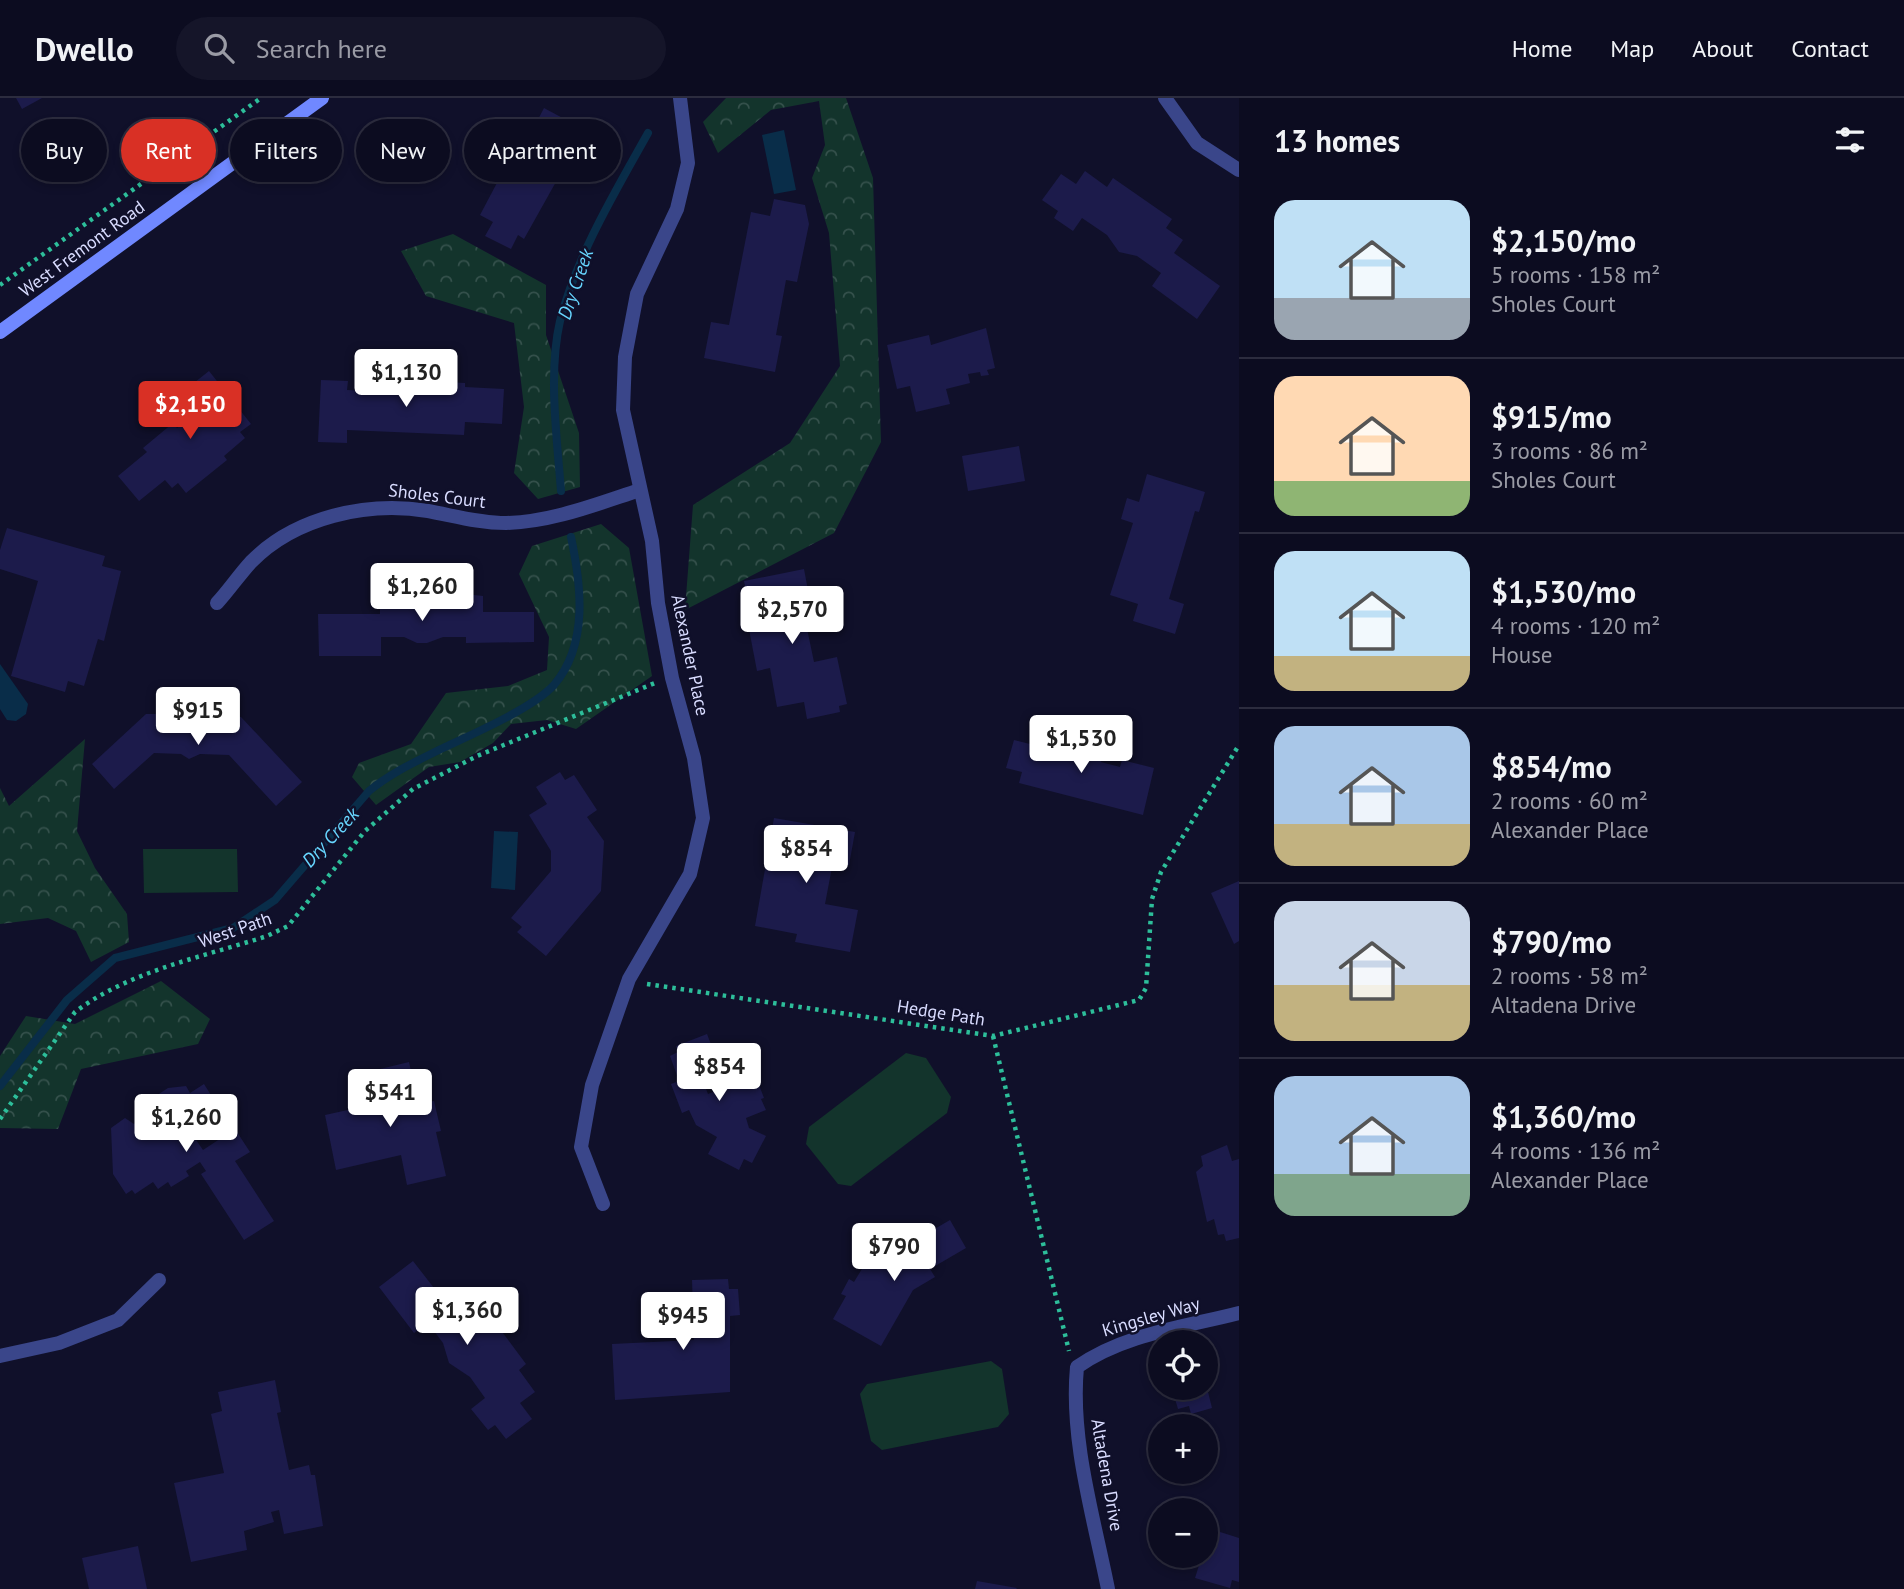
<!DOCTYPE html>
<html lang="en">
<head>
<meta charset="utf-8">
<style>
  body { margin:0; font-family:"PT Sans",sans-serif; background:#151529; color:#f1f3f6; height:100vh; display:flex; flex-direction:column; font-size:26px; white-space:nowrap }
  * { box-sizing:border-box; margin:0 }
  p { font-size:23px; color:#9a9ba5 }
  .icon { flex:none; width:38px; height:38px; fill:none; stroke:currentColor; stroke-width:2; stroke-linecap:round; stroke-linejoin:round }
  .map { position:relative; flex:1; overflow:hidden }
  .details { display:flex; flex-direction:column; background:#0c0c20; width:665px }
  .details>* { flex:none }
  .hud { position:absolute; left:21px; top:21px; width:665px; height:63px; display:flex; gap:14px }
  .buttons { position:absolute; left:1148px; top:1232px; display:grid; gap:14px }
  .buttons a { display:grid; place-items:center; width:70px; height:70px; border-radius:50%; background:#0c0c20; box-shadow:0 4px 10px #0003,0 0 0 2px #2c2c3e; font-size:35px }
  .price { position:absolute; translate:-50% -60px; padding:0 16px; border-radius:7px; background:#fff; color:#222; font-size:23px; line-height:46px; filter:drop-shadow(0 2px 4px #0008) }
  .price::after { content:''; position:absolute; left:50%; top:42px; width:21px; height:16px; margin-left:-10px; background:inherit; clip-path:polygon(0 0,100% 0,50% 100%) }
  .price.selected { background:#d93025; color:#fff }
  ul { padding:0; list-style:none }
  li { display:flex; align-items:center; gap:21px; height:175px; padding:0 35px }
  li+li { border-top:2px solid #2c2c3e }
  li span { display:grid; place-items:center; flex:none; width:196px; height:140px; border-radius:21px; color:#555 }
  li>.icon { margin-inline-start:auto }
  span .icon { width:84px; height:84px; fill:#fffc; stroke-width:1 }
  li b { font-size:30px }
  h2 { display:flex; justify-content:space-between; align-items:center; height:84px; padding:0 35px; font-size:30px }
  .pill { padding:0 24px; border-radius:32px; background:#0c0c20; box-shadow:0 4px 10px #0003,0 0 0 2px #2c2c3e; font-size:24px; line-height:63px }
  .pill.selected { background:#d93025; color:#fff }
  header { display:flex; align-items:center; gap:42px; box-sizing:border-box; height:98px; padding:0 35px; background:#0c0c20; border-bottom:2px solid #2c2c3e }
  header strong { font-size:33px }
  nav { display:flex; gap:38px; margin-inline-start:auto; font-size:24px }
  .search { width:490px; height:63px; background:#151529; display:flex; align-items:center; gap:18px; box-sizing:border-box; padding:0 24px; border-radius:38px; color:#9a9ba5; font-size:26px }
  main { display:flex; flex:1; min-height:0 }
  .map>svg:first-child { display:block }
</style>
</head>
<body>
<header>
<strong>Dwello</strong>
<div class="search"><svg class="icon" aria-label="search" viewBox="0 0 24 24"><circle cx="10" cy="10" r="6"/><path d="M15 15l6 6"/></svg>Search here</div>
<nav><a>Home</a><a>Map</a><a>About</a><a>Contact</a></nav>
</header>
<main>
<div class="map">
<svg width="1239" height="1491" viewBox="0 0 1239 1491">
  <defs>
    <pattern id="forest-crowns" width="20" height="18" patternUnits="userSpaceOnUse" patternTransform="scale(1.75)"><rect width="20" height="18" fill="#13342c"/><path d="M2 6a3 3 0 1 1 6 0M12 15a3 3 0 1 1 6 0" fill="none" stroke="#35514c"/></pattern>
  </defs>
  <rect width="100%" height="100%" fill="#10102a"/>
  <g fill="url(#forest-crowns)">
    <path d="M 726,0 L 846,0 L 873,80 L 881,344 L 834,435 L 685,512 L 693,407 L 790,345 L 840,268 L 829,135 L 812,80 L 825,47 L 819,3 L 771,12 L 718,55 L 703,24 Z"/>
    <path d="M 453,136 L 546,187 L 546,237 L 579,335 L 580,389 L 538,401 L 514,375 L 524,309 L 514,225 L 426,198 L 401,153 Z"/>
    <path d="M 601,426 L 629,450 L 652,578 L 576,631 L 547,622 L 511,626 L 493,645 L 460,664 L 429,669 L 376,707 L 352,679 L 359,665 L 411,646 L 446,595 L 508,588 L 547,572 L 549,539 L 519,476 L 532,448 Z"/>
    <path d="M 85,641 L 77,733 L 95,770 L 127,816 L 129,844 L 91,864 L 76,833 L 48,820 L 0,826 L 0,690 L 9,708 Z"/>
    <path d="M 161,883 L 210,921 L 198,946 L 81,971 L 58,1031 L 0,1030 L 0,958 L 26,918 L 75,926 Z"/>
  </g>
  <g fill="#13342c">
    <path d="M 143,751 L 237,751 L 238,794 L 144,795 Z"/>
    <path d="M 906,955 L 926,960 L 951,999 L 947,1015 L 851,1088 L 838,1086 L 806,1046 L 809,1029 Z"/>
    <path d="M 991,1263 L 1002,1271 L 1009,1316 L 998,1329 L 882,1352 L 871,1343 L 860,1296 L 867,1286 Z"/>
  </g>
  <g fill="#092d49">
    <path d="M 784,32 L 796,92 L 774,96 L 762,37 Z"/>
    <path d="M 0,566 L 28,606 L 26,616 L 16,623 L 7,622 L 0,611 Z"/>
    <path d="M 494,733 L 518,734 L 515,792 L 491,790 Z"/>
  </g>
  <g fill="none" stroke-linecap="round" stroke-linejoin="round">
    <g stroke="#092d49" stroke-width="8">
      <path d="M 561,393 C 557,340 548,275 560,223 C 577,157 615,94 648,35"/>
      <path d="M 0,988 L 67,902 L 115,860 L 233,830 L 275,802 L 369,693 C 392,674 417,663 443,650 C 473,636 533,610 554,587 C 589,546 581,486 571,439"/>
    </g>
  </g>
  <g fill="#1c1b4b">
    <path d="M 16,0 L 42,0 L 22,11 Z"/>
    <path d="M 544,10 L 585,32 L 524,141 L 518,137 L 511,151 L 485,138 L 493,124 L 480,117 L 526,30 L 532,33 Z"/>
    <path d="M 1085,73 L 1107,89 L 1113,80 L 1172,121 L 1166,130 L 1183,142 L 1174,155 L 1220,188 L 1197,221 L 1152,188 L 1161,175 L 1137,158 L 1119,154 L 1107,137 L 1082,120 L 1073,133 L 1054,120 L 1058,113 L 1042,102 L 1061,76 L 1076,86 Z"/>
    <path d="M 774,101 L 805,107 L 809,126 L 797,184 L 786,182 L 776,237 L 782,238 L 775,274 L 704,260 L 711,224 L 729,227 L 751,114 L 770,118 Z"/>
    <path d="M 986,230 L 995,270 L 987,272 L 989,277 L 981,278 L 980,274 L 968,276 L 970,285 L 946,291 L 950,306 L 916,314 L 910,288 L 897,291 L 887,247 L 929,237 L 931,247 Z"/>
    <path d="M 209,273 L 251,326 L 240,334 L 245,340 L 224,358 L 227,362 L 186,395 L 178,385 L 172,390 L 165,382 L 139,403 L 118,378 L 147,354 L 143,350 L 173,325 L 177,330 L 186,323 L 170,304 Z"/>
    <path d="M 396,281 L 465,285 L 465,289 L 504,291 L 502,326 L 465,324 L 464,337 L 347,332 L 347,345 L 318,344 L 321,282 L 348,283 L 347,292 L 396,294 Z"/>
    <path d="M 1019,348 L 1025,383 L 968,393 L 962,358 Z"/>
    <path d="M 1147,376 L 1205,394 L 1199,414 L 1195,413 L 1169,501 L 1184,506 L 1175,536 L 1133,523 L 1138,506 L 1110,497 L 1133,425 L 1121,421 L 1127,400 L 1139,404 Z"/>
    <path d="M 7,430 L 105,458 L 102,468 L 121,473 L 104,543 L 98,541 L 84,588 L 68,583 L 65,594 L 11,578 L 38,483 L 0,471 L 0,452 Z"/>
    <path d="M 804,471 L 813,519 L 805,521 L 814,564 L 837,559 L 847,606 L 839,608 L 840,614 L 807,621 L 804,604 L 777,609 L 770,570 L 757,573 L 748,526 L 765,523 L 762,510 L 750,512 L 744,483 Z"/>
    <path d="M 416,487 L 449,487 L 449,494 L 483,498 L 483,514 L 534,514 L 534,544 L 466,545 L 466,539 L 443,539 L 427,545 L 417,545 L 404,539 L 381,539 L 381,558 L 319,558 L 318,516 L 380,516 L 380,499 L 400,499 L 401,494 L 416,494 Z"/>
    <path d="M 161,607 L 229,609 L 229,619 L 241,619 L 302,684 L 276,708 L 229,657 L 200,656 L 189,661 L 181,656 L 154,655 L 114,691 L 92,666 L 146,616 L 160,616 Z"/>
    <path d="M 1031,638 L 1103,657 L 1101,664 L 1120,669 L 1122,662 L 1154,670 L 1143,717 L 1019,685 L 1022,674 L 1006,670 L 1014,642 L 1030,646 Z"/>
    <path d="M 560,674 L 565,682 L 574,677 L 597,712 L 587,719 L 604,743 L 601,793 L 546,858 L 517,834 L 522,829 L 511,820 L 551,773 L 551,753 L 529,717 L 547,706 L 536,689 Z"/>
    <path d="M 774,720 L 855,734 L 849,767 L 833,764 L 825,806 L 858,812 L 850,854 L 795,844 L 797,836 L 755,828 Z"/>
    <path d="M 1239,783 L 1239,843 L 1234,846 L 1211,795 Z"/>
    <path d="M 707,936 L 720,970 L 701,978 L 708,996 L 722,990 L 720,984 L 753,971 L 764,1000 L 761,1001 L 766,1012 L 746,1020 L 749,1030 L 766,1038 L 752,1065 L 744,1061 L 739,1072 L 708,1056 L 717,1039 L 696,1027 L 689,1012 L 682,1015 L 671,986 L 679,983 L 670,958 L 678,954 L 676,948 Z"/>
    <path d="M 409,964 L 418,1006 L 434,1003 L 441,1033 L 436,1034 L 446,1078 L 407,1087 L 401,1057 L 336,1072 L 325,1017 L 366,1008 L 366,1012 L 380,1010 L 372,973 Z"/>
    <path d="M 204,986 L 223,1016 L 192,1036 L 203,1052 L 235,1031 L 250,1054 L 235,1063 L 274,1123 L 244,1142 L 201,1076 L 206,1073 L 200,1064 L 186,1073 L 189,1078 L 171,1089 L 168,1084 L 158,1091 L 153,1084 L 135,1096 L 132,1092 L 126,1096 L 113,1076 L 111,1030 L 125,1020 L 134,1026 L 145,1018 L 145,1005 L 168,990 L 186,988 L 190,995 Z"/>
    <path d="M 1227,1047 L 1232,1063 L 1239,1061 L 1239,1140 L 1226,1143 L 1224,1136 L 1218,1137 L 1214,1121 L 1207,1124 L 1196,1074 L 1203,1068 L 1201,1058 Z"/>
    <path d="M 950,1122 L 966,1150 L 930,1171 L 935,1179 L 913,1192 L 881,1248 L 833,1221 L 846,1198 L 841,1196 L 849,1181 L 854,1184 L 868,1161 L 876,1165 Z"/>
    <path d="M 413,1163 L 448,1208 L 462,1197 L 475,1214 L 483,1208 L 526,1266 L 519,1272 L 535,1294 L 520,1305 L 532,1321 L 506,1341 L 495,1327 L 488,1332 L 471,1311 L 485,1300 L 470,1279 L 449,1265 L 443,1245 L 428,1225 L 414,1235 L 379,1189 Z"/>
    <path d="M 728,1181 L 729,1191 L 738,1191 L 740,1217 L 730,1218 L 730,1294 L 615,1302 L 612,1246 L 694,1242 L 692,1182 Z"/>
    <path d="M 275,1282 L 281,1314 L 277,1315 L 289,1372 L 309,1367 L 311,1377 L 315,1377 L 323,1428 L 284,1436 L 279,1412 L 271,1414 L 274,1424 L 244,1433 L 247,1452 L 191,1464 L 174,1385 L 224,1375 L 211,1316 L 222,1313 L 218,1294 Z"/>
    <path d="M 1189,1290 L 1207,1290 L 1212,1310 L 1191,1316 L 1189,1308 L 1178,1311 L 1173,1294 Z"/>
    <path d="M 1217,1433 L 1239,1440 L 1239,1484 L 1232,1482 L 1230,1490 L 1195,1480 L 1202,1458 L 1206,1458 L 1207,1440 L 1214,1442 Z"/>
    <path d="M 138,1448 L 147,1491 L 89,1491 L 82,1460 Z"/>
    <path d="M 977,1483 L 1017,1490 L 1016,1491 L 975,1491 Z"/>
  </g>
  <g fill="none" stroke-linecap="round" stroke-linejoin="round">
    <g stroke="#2dbe9a" stroke-width="4.5" stroke-dasharray="3.5 5" stroke-linecap="butt">
      <path d="M 0,187 L 261,0"/>
      <path d="M 647,886 L 993,938 L 1139,902 L 1146,890 L 1152,801 L 1161,774 L 1239,647"/>
      <path d="M 993,938 L 1069,1253"/>
      <path d="M 0,1021 L 75,914 C 129,873 203,859 267,838 L 288,828 L 365,733 L 413,691 L 477,658 L 655,585"/>
    </g>
    <g stroke="#3a468a" stroke-width="14">
      <path d="M 1165,0 L 1197,45 L 1239,72"/>
      <path d="M 217,505 C 229,492 239,477 251,464 C 295,419 367,403 428,413 C 455,418 479,425 506,425 C 552,424 597,406 640,392"/>
      <path d="M 603,1106 L 581,1049 L 592,987 L 629,881 L 690,776 L 703,720 L 694,660 L 672,580 L 658,505 L 652,443 L 623,312 L 625,259 L 637,196 L 677,111 L 688,65 L 680,0"/>
      <path d="M 0,1258 L 59,1245 L 118,1222 L 159,1182"/>
      <path d="M 1108,1491 C 1094,1420 1070,1342 1077,1269 C 1123,1236 1185,1229 1239,1215"/>
    </g>
    <path stroke="#7088ff" stroke-width="14" d="M 0,234 L 322,0"/>
  </g>
  <g text-anchor="middle" stroke-width="5" stroke-linejoin="round" paint-order="stroke">
    <g font-size="18" fill="#d9dcff" stroke="#10102a">
      <text transform="translate(82 151) rotate(-36)" y="6">West Fremont Road</text>
      <text transform="translate(437 398) rotate(7)" y="6">Sholes Court</text>
      <text transform="translate(690 557) rotate(78)" y="6">Alexander Place</text>
      <text transform="translate(235 832) rotate(-19)" y="6">West Path</text>
      <text transform="translate(941 915) rotate(9)" y="6">Hedge Path</text>
      <text transform="translate(1151 1219) rotate(-16)" y="6">Kingsley Way</text>
      <text transform="translate(1107 1377) rotate(80)" y="6">Altadena Drive</text>
    </g>
    <g font-size="19" font-style="italic" fill="#67d6ff" stroke="#10102a">
      <text transform="translate(575 186) rotate(-71)" y="7">Dry Creek</text>
      <text transform="translate(330 739) rotate(-47)" y="7">Dry Creek</text>
    </g>
  </g>
</svg>
<div class="buttons">
<a><svg class="icon" aria-label="locate" viewBox="0 0 24 24"><circle cx="12" cy="12" r="6"/><path d="M12 2v4M12 18v4M2 12h4M18 12h4"/></svg></a>
<a>+</a>
<a>−</a>
</div>
<b class="price" style="left:406px;top:311px">$1,130</b>
<b class="price selected" style="left:190px;top:343px">$2,150</b>
<b class="price" style="left:422px;top:525px">$1,260</b>
<b class="price" style="left:792px;top:548px">$2,570</b>
<b class="price" style="left:198px;top:649px">$915</b>
<b class="price" style="left:1081px;top:677px">$1,530</b>
<b class="price" style="left:806px;top:787px">$854</b>
<b class="price" style="left:719px;top:1005px">$854</b>
<b class="price" style="left:390px;top:1031px">$541</b>
<b class="price" style="left:186px;top:1056px">$1,260</b>
<b class="price" style="left:894px;top:1185px">$790</b>
<b class="price" style="left:467px;top:1249px">$1,360</b>
<b class="price" style="left:683px;top:1254px">$945</b>
<div class="hud">
<a class="pill">Buy</a>
<a class="pill selected">Rent</a>
<a class="pill">Filters</a>
<a class="pill">New</a>
<a class="pill">Apartment</a>
</div>
</div>
<section class="details">
<h2>13 homes<svg class="icon" aria-label="filters" viewBox="0 0 24 24"><path d="M4 7h16M4 17h16"/><circle cx="9" cy="7" r="2"/><circle cx="15" cy="17" r="2"/></svg></h2>
<ul>
<li><span style="background:linear-gradient(#bfe0f5 70%,#9aa5b1 0)"><svg class="icon" aria-label="home" viewBox="0 0 24 24"><path d="M3 11l9-7 9 7M6 9v11h12V9"/></svg></span><div><b>$2,150/mo</b><p>5 rooms · 158 m²</p><p>Sholes Court</p></div></li>
<li><span style="background:linear-gradient(#ffd9b3 75%,#8fb573 0)"><svg class="icon" aria-label="home" viewBox="0 0 24 24"><path d="M3 11l9-7 9 7M6 9v11h12V9"/></svg></span><div><b>$915/mo</b><p>3 rooms · 86 m²</p><p>Sholes Court</p></div></li>
<li><span style="background:linear-gradient(#bfe0f5 75%,#c2b280 0)"><svg class="icon" aria-label="home" viewBox="0 0 24 24"><path d="M3 11l9-7 9 7M6 9v11h12V9"/></svg></span><div><b>$1,530/mo</b><p>4 rooms · 120 m²</p><p>House</p></div></li>
<li><span style="background:linear-gradient(#a9c7e8 70%,#c2b280 0)"><svg class="icon" aria-label="home" viewBox="0 0 24 24"><path d="M3 11l9-7 9 7M6 9v11h12V9"/></svg></span><div><b>$854/mo</b><p>2 rooms · 60 m²</p><p>Alexander Place</p></div></li>
<li><span style="background:linear-gradient(#c9d6e8 60%,#c2b280 0)"><svg class="icon" aria-label="home" viewBox="0 0 24 24"><path d="M3 11l9-7 9 7M6 9v11h12V9"/></svg></span><div><b>$790/mo</b><p>2 rooms · 58 m²</p><p>Altadena Drive</p></div></li>
<li><span style="background:linear-gradient(#a9c7e8 70%,#7fa58c 0)"><svg class="icon" aria-label="home" viewBox="0 0 24 24"><path d="M3 11l9-7 9 7M6 9v11h12V9"/></svg></span><div><b>$1,360/mo</b><p>4 rooms · 136 m²</p><p>Alexander Place</p></div></li>
</ul>
</section>
</main>
</body>
</html>
